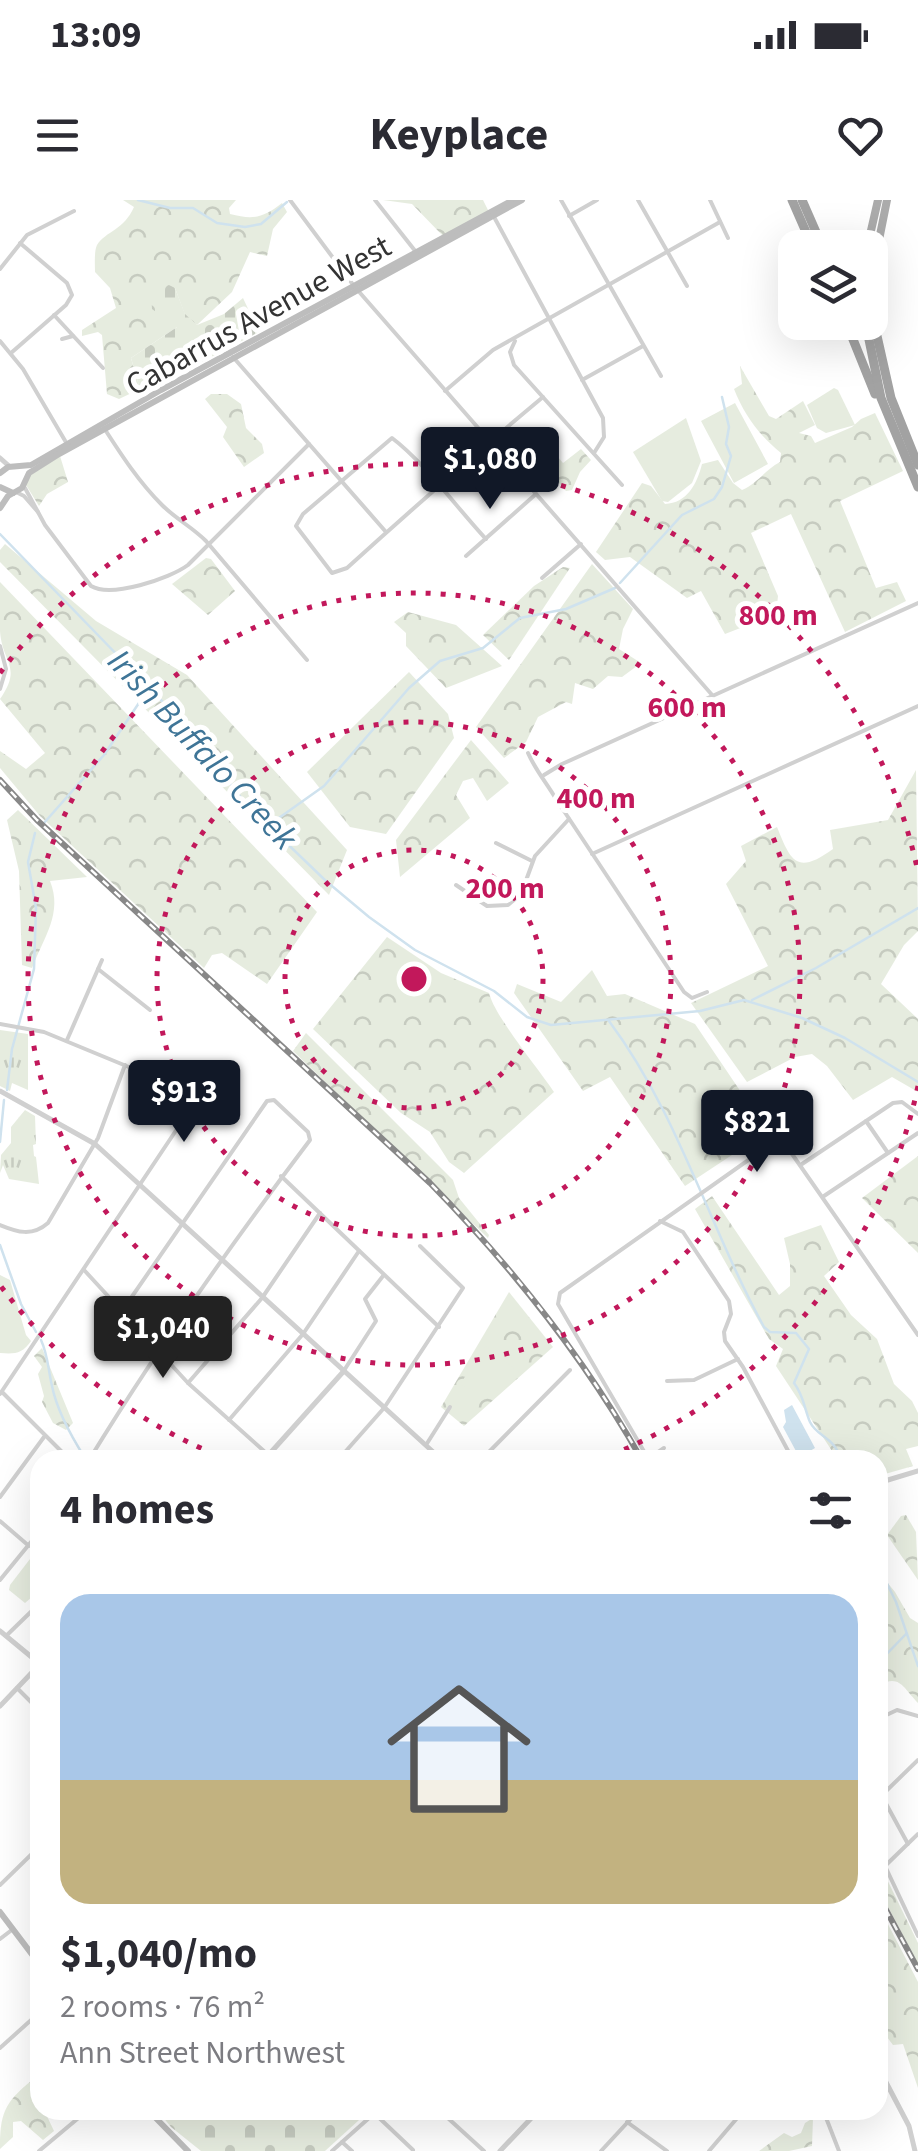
<!DOCTYPE html>
<html lang="en">
<head>
<meta charset="utf-8">
<style>
  body { margin:0; font-family:"Source Sans 3",sans-serif; background:#f7f7f7; color:#2b2b33; height:100vh; display:flex; flex-direction:column; font-size:38px; white-space:nowrap }
  * { box-sizing:border-box; margin:0 }
  p { font-size:32px; color:#7c7c81 }
  .icon { flex:none; width:55px; height:55px; fill:none; stroke:currentColor; stroke-width:2; stroke-linecap:round; stroke-linejoin:round }
  .map { position:relative; flex:1; overflow:hidden }
  .panel { position:absolute; left:30px; top:1250px; width:858px; height:670px; display:flex; flex-direction:column; background:#fff; border-radius:30px; box-shadow:0 10px 40px #0002 }
  .panel>* { flex:none }
  .fabs { position:absolute; left:778px; top:30px; display:grid; gap:20px }
  .fabs a { display:grid; place-items:center; width:110px; height:110px; border-radius:20px; background:#fff; box-shadow:0 10px 40px #0002; font-size:50px }
  .price { position:absolute; translate:-50% -85px; padding:0 22px; border-radius:10px; background:#111827; color:#fff; font-size:32px; line-height:65px; filter:drop-shadow(0 2px 5px #0008) }
  .price::after { content:''; position:absolute; left:50%; top:60px; width:30px; height:22px; margin-left:-15px; background:inherit; clip-path:polygon(0 0,100% 0,50% 100%) }
  .price.active { background:#222; color:#fff }
  ul { padding:0; list-style:none }
  li { display:grid; align-content:center; gap:20px; height:530px; padding:0 30px }
  li span { display:grid; place-items:center; height:310px; border-radius:30px; color:#555 }
  li>.icon { margin-inline-start:auto }
  span .icon { width:180px; height:180px; fill:#fffc; stroke-width:1 }
  li b { font-size:42px }
  h2 { display:flex; justify-content:space-between; align-items:center; height:120px; padding:0 30px; font-size:42px }
  .status { display:flex; justify-content:space-between; align-items:center; height:70px; padding:0 50px; background:#fff; direction:ltr }
  .status svg { height:28px; fill:currentColor }
  header { display:flex; justify-content:space-between; align-items:center; height:130px; padding:0 30px; background:#fff; font-size:45px; font-weight:700 }
  .map>svg:first-child { display:block }
</style>
</head>
<body>
<div class="status"><b>13:09</b><svg viewBox="0 0 49 12"><path d="M0 12V9h3v3zM5 12V6h3v6zM10 12V3h3v9zM15 12V0h3v12zM26 1h20v11H26zM47 4h2v5h-2z"/></svg></div>
<header><svg class="icon" aria-label="menu" viewBox="0 0 24 24"><path d="M4 6h16M4 12h16M4 18h16"/></svg>Keyplace<svg class="icon" aria-label="heart" viewBox="0 0 24 24"><path d="M12 20l-8-8c-3-5 5-10 8-4 3-6 11-1 8 4z"/></svg></header>
<div class="map">
<svg width="918" height="1951" viewBox="0 0 918 1951">
  <defs>
    <pattern id="grass-tufts" width="24" height="20" patternUnits="userSpaceOnUse" patternTransform="scale(2.5)"><rect width="24" height="20" fill="#e6ecdf"/><path d="M3 7l-1-3M5 7V3M7 7l1-3M15 17l-1-3M17 17v-4M19 17l1-3" fill="none" stroke="#c6cbc0"/></pattern>
    <pattern id="forest-crowns" width="20" height="18" patternUnits="userSpaceOnUse" patternTransform="scale(2.5)"><rect width="20" height="18" fill="#e6ecdf"/><path d="M2 6a3 3 0 1 1 6 0M12 15a3 3 0 1 1 6 0" fill="none" stroke="#c6cbc0"/></pattern>
    <pattern id="cemetery-stones" width="16" height="16" patternUnits="userSpaceOnUse" patternTransform="scale(2.5)"><rect width="16" height="16" fill="#e6ecdf"/><path d="M2 7V4a2 2 0 0 1 4 0v3zM10 15v-3a2 2 0 0 1 4 0v3z" fill="#c6cbc0"/></pattern>
  </defs>
  <rect width="100%" height="100%" fill="#fff"/>
  <g fill="url(#grass-tufts)">
    <path d="M 0,830 L 28,834 L 28,890 L 12,883 L 10,891 L 0,886 Z"/>
    <path d="M 25,910 L 35,916 L 36,944 L 33,945 L 34,956 L 36,957 L 39,984 L 9,979 L 3,965 L 0,973 L 1,955 L 11,943 L 11,927 Z"/>
  </g>
  <g fill="url(#forest-crowns)">
    <path d="M 123,0 L 236,0 L 229,8 L 230,14 C 253,20 263,18 282,3 L 287,12 L 273,29 L 267,56 L 250,52 L 232,92 L 197,125 L 185,115 L 175,88 L 177,127 L 131,158 L 140,189 L 119,199 L 107,194 L 102,135 L 98,132 L 82,136 L 82,130 L 116,108 L 110,88 L 95,72 C 95,65 94,51 97,45 C 106,31 124,30 134,7 Z"/>
    <path d="M 383,0 L 483,0 L 489,12 L 444,37 L 412,4 Z"/>
    <path d="M 740,166 L 769,216 L 776,219 L 803,201 L 815,225 L 799,233 L 811,236 L 815,243 L 852,227 L 861,219 L 875,213 L 903,271 L 840,301 L 876,388 L 897,382 L 906,401 L 845,432 L 791,314 L 751,333 L 778,396 L 776,414 L 725,434 L 701,391 L 687,398 L 630,357 L 605,360 L 596,352 L 642,283 L 651,286 L 665,304 C 687,303 697,284 702,264 L 718,260 L 733,283 L 742,290 C 758,283 765,270 780,262 L 781,253 C 760,236 744,215 734,189 L 742,184 Z"/>
    <path d="M 211,194 L 227,194 L 241,204 L 246,228 L 262,244 L 264,253 L 244,267 L 223,237 L 227,227 L 205,199 Z"/>
    <path d="M 546,243 L 563,263 L 581,249 L 591,260 L 580,272 L 572,290 L 566,291 L 559,283 L 550,283 L 541,260 L 534,254 L 537,246 Z"/>
    <path d="M 60,256 L 68,282 L 47,294 L 39,306 L 26,285 L 30,275 Z"/>
    <path d="M 5,344 L 96,421 L 187,475 L 347,650 L 329,695 L 0,362 L 0,350 Z"/>
    <path d="M 206,358 L 211,359 L 235,391 L 208,415 L 172,384 Z"/>
    <path d="M 592,364 L 633,409 L 623,429 L 619,449 L 641,463 L 622,477 L 608,476 L 593,489 L 575,483 L 572,504 L 566,502 L 538,517 L 526,542 L 504,558 L 476,527 Z"/>
    <path d="M 563,367 L 570,368 L 509,460 L 483,435 L 534,386 Z"/>
    <path d="M 0,382 L 317,712 L 267,784 L 222,753 L 212,755 L 204,768 L 40,616 L 0,568 L 0,551 L 26,569 L 45,553 L 0,499 C 23,466 2,463 0,431 C 0,415 0,399 0,382 Z"/>
    <path d="M 408,412 L 456,425 L 502,466 L 446,488 L 406,446 L 406,433 L 394,422 Z"/>
    <path d="M 409,472 L 448,514 L 454,538 L 386,634 L 350,627 L 307,572 Z"/>
    <path d="M 471,540 L 509,583 L 487,601 L 473,578 L 463,581 L 456,595 L 470,618 L 400,677 L 396,640 Z"/>
    <path d="M 916,570 L 918,731 L 904,745 L 881,784 L 918,819 L 918,892 L 892,877 L 853,900 L 827,866 L 812,854 L 795,857 L 747,882 L 691,803 L 768,766 L 726,684 L 746,661 L 741,646 L 777,627 C 791,662 797,675 833,649 L 830,630 L 888,620 Z"/>
    <path d="M 18,610 L 87,677 L 50,681 C 63,713 44,737 32,768 L 22,765 L 19,671 L 7,620 Z"/>
    <path d="M 387,737 L 441,773 L 489,793 C 495,817 538,868 554,892 L 464,973 L 449,962 L 430,932 L 401,913 L 313,829 Z"/>
    <path d="M 592,770 L 607,796 L 625,794 L 695,824 L 747,901 L 717,917 L 732,955 L 685,986 L 610,877 L 583,891 L 514,793 L 517,784 L 561,802 Z"/>
    <path d="M 306,833 L 453,980 L 459,998 L 489,1035 L 488,1038 L 293,851 Z"/>
    <path d="M 918,956 L 918,1053 L 862,998 Z"/>
    <path d="M 712,996 L 779,1095 L 790,1086 L 790,1064 L 784,1038 L 821,1025 L 839,1062 L 824,1076 L 851,1115 L 877,1139 L 894,1184 L 912,1201 L 918,1213 L 918,1246 L 906,1249 L 913,1266 L 878,1276 L 878,1260 L 838,1260 L 776,1166 L 783,1149 L 769,1139 L 695,1009 Z"/>
    <path d="M 509,1092 L 553,1147 L 464,1226 L 441,1207 Z"/>
    <path d="M 42,1148 L 73,1223 L 66,1230 L 53,1223 L 42,1202 L 44,1196 L 38,1174 L 42,1167 L 34,1156 Z"/>
    <path d="M 906,1315 L 916,1332 L 918,1380 L 887,1335 L 901,1316 Z"/>
    <path d="M 878,1371 L 895,1392 L 910,1418 L 918,1423 L 918,1503 C 903,1488 900,1473 878,1486 Z"/>
    <path d="M 878,1661 L 918,1743 L 918,1764 L 878,1688 Z"/>
    <path d="M 878,1705 L 918,1782 L 918,1888 L 903,1844 L 893,1845 L 878,1825 L 878,1814 L 883,1808 L 878,1799 Z"/>
    <path d="M 31,1881 L 40,1884 L 40,1910 L 45,1912 L 54,1931 L 43,1940 L 21,1921 L 13,1922 L 13,1937 L 0,1949 C 0,1914 4,1903 31,1881 Z"/>
    <path d="M 813,1918 L 812,1946 L 789,1951 L 759,1951 L 784,1933 L 792,1937 L 801,1933 L 805,1923 Z"/>
  </g>
  <g fill="url(#cemetery-stones)">
    <path d="M 163,82 L 175,88 L 185,114 L 197,125 L 224,114 L 243,98 L 259,132 L 146,191 L 140,189 L 131,158 L 177,127 L 152,109 L 151,92 Z"/>
    <path d="M 157,1910 L 370,1910 L 325,1951 L 201,1951 L 171,1927 Z"/>
  </g>
  <g fill="#e6ecdf">
    <path d="M 834,188 L 838,190 L 855,225 L 826,233 L 817,228 L 807,205 Z"/>
    <path d="M 735,203 L 768,264 L 734,283 L 701,221 Z"/>
    <path d="M 686,218 L 701,261 L 692,283 L 668,302 L 662,301 L 633,252 Z"/>
    <path d="M 0,1075 L 10,1080 L 26,1135 L 31,1141 C 22,1154 15,1154 0,1153 Z"/>
    <path d="M 486,1146 L 521,1174 C 504,1194 483,1198 460,1184 Z"/>
    <path d="M 40,1346 L 40,1390 L 25,1403 L 9,1390 L 10,1385 Z"/>
  </g>
  <path fill="#cfe2ee" d="M 792,1205 L 815,1248 L 803,1255 L 797,1253 L 783,1227 L 786,1222 L 784,1210 Z"/>
  <g fill="none" stroke-linecap="round" stroke-linejoin="round">
    <g stroke="#cfe2ee" stroke-width="2.5">
      <path d="M 138,0 L 170,8 L 193,8 L 217,23 L 245,27 L 261,24 L 287,2"/>
      <path d="M 0,334 L 189,529 L 245,603 L 326,681 L 369,717 L 415,750 L 494,791 L 527,817 L 551,825 L 700,811 L 744,800 L 802,818 L 845,838 L 918,882"/>
      <path d="M 620,383 L 682,315 L 714,299 L 722,287 L 731,256 L 726,244 L 729,227 L 722,197"/>
      <path d="M 44,623 L 104,555 L 149,488"/>
      <path d="M 269,625 L 324,586 L 409,488 L 440,461 L 483,448 L 520,418 L 566,409 L 615,388"/>
      <path d="M 752,800 L 816,768 L 918,708"/>
      <path d="M 609,821 C 679,915 708,1025 764,1127 L 770,1132 L 796,1133 L 809,1149 L 794,1183 C 804,1196 804,1208 810,1222 C 817,1237 835,1237 841,1260"/>
      <path d="M 7,890 L 12,849 L 34,769 L 36,708 L 28,662 L 35,633"/>
      <path d="M 0,942 L 4,900"/>
      <path d="M 0,1045 L 21,1104 L 36,1132"/>
      <path d="M 41,1140 C 48,1155 48,1169 52,1186 C 57,1211 71,1236 85,1258"/>
      <path d="M 878,1365 L 896,1402 L 918,1466"/>
      <path d="M 878,1463 L 906,1434"/>
    </g>
    <g stroke="#d0d0d0" stroke-width="4">
      <path d="M 290,0 L 354,86 L 713,496"/>
      <path d="M 375,0 L 416,52"/>
      <path d="M 561,0 L 661,176"/>
      <path d="M 638,0 L 687,86"/>
      <path d="M 710,0 L 728,38"/>
      <path d="M 493,15 L 603,218 L 604,237 L 594,253"/>
      <path d="M 569,16 L 597,0"/>
      <path d="M 0,69 L 27,35 L 74,11"/>
      <path d="M 54,115 L 103,168"/>
      <path d="M 62,139 L 73,136"/>
      <path d="M 0,141 L 23,169 L 67,244"/>
      <path d="M 515,141 L 510,152 L 514,165 L 622,285"/>
      <path d="M 11,153 L 66,105 L 72,95 L 67,83 L 20,43"/>
      <path d="M 233,157 L 386,332"/>
      <path d="M 582,180 L 643,146"/>
      <path d="M 445,191 L 493,150 L 720,22"/>
      <path d="M 104,228 C 122,256 139,282 162,305 C 176,319 192,327 206,341 L 307,460"/>
      <path d="M 25,288 L 45,325 L 91,386 C 111,398 169,379 188,365 L 309,244"/>
      <path d="M 16,292 L 24,296 L 38,312"/>
      <path d="M 486,339 C 457,308 424,262 392,238 L 303,314 L 296,326 L 332,373 L 347,368 C 411,310 476,253 543,197"/>
      <path d="M 466,356 L 536,294"/>
      <path d="M 542,378 L 581,344"/>
      <path d="M 0,446 L 6,469 L 0,489"/>
      <path d="M 528,553 C 536,571 546,582 556,599 L 684,792 L 692,798 L 707,792"/>
      <path d="M 544,575 L 562,564 L 918,403"/>
      <path d="M 496,643 L 532,661"/>
      <path d="M 592,654 L 918,506"/>
      <path d="M 456,685 L 487,706 L 508,705 L 521,694 L 535,656 L 569,619"/>
      <path d="M 98,769 L 150,810"/>
      <path d="M 0,824 L 44,832 L 199,896 L 0,1194"/>
      <path d="M 67,840 L 102,760"/>
      <path d="M 767,911 L 783,941 L 918,1135"/>
      <path d="M 866,921 L 888,953"/>
      <path d="M 802,964 L 893,903 L 902,902 L 918,914"/>
      <path d="M 281,976 L 439,1127"/>
      <path d="M 824,996 L 918,933"/>
      <path d="M 660,1021 L 683,1032 L 729,1101 L 731,1114 L 724,1132 L 725,1141 L 743,1167 L 793,1260"/>
      <path d="M 0,1025 C 17,1032 32,1037 48,1023 L 98,938 L 125,865"/>
      <path d="M 84,1070 L 188,1183 L 274,1260"/>
      <path d="M 343,1172 L 376,1121 L 365,1099 L 383,1076"/>
      <path d="M 667,1181 L 694,1180 L 738,1159"/>
      <path d="M 188,1183 L 262,1098 L 320,1013"/>
      <path d="M 2,1192 L 70,1260"/>
      <path d="M 229,1220 L 303,1134 L 359,1051"/>
      <path d="M 426,1245 L 450,1207"/>
      <path d="M 648,1259 L 664,1248"/>
      <path d="M 89,1260 C 157,1149 232,1043 310,940 L 308,932 L 274,900 L 267,901 L 122,1111"/>
      <path d="M 338,1260 L 384,1208 L 463,1088 L 420,1046"/>
      <path d="M 481,1260 L 570,1170"/>
      <path d="M 609,1260 L 623,1254 L 627,1260"/>
      <path d="M 649,1260 L 558,1104 L 560,1093 L 771,944 L 783,941"/>
      <path d="M 0,1297 L 44,1237"/>
      <path d="M 0,1321 L 29,1346"/>
      <path d="M 0,1380 L 40,1331"/>
      <path d="M 6,1436 L 40,1403"/>
      <path d="M 17,1488 L 40,1511"/>
      <path d="M 878,1519 L 897,1510 L 918,1516"/>
      <path d="M 878,1589 L 908,1644"/>
      <path d="M 882,1595 L 918,1560"/>
      <path d="M 918,1634 L 885,1666 L 918,1736"/>
      <path d="M 0,1685 L 40,1646"/>
      <path d="M 0,1739 L 13,1729"/>
      <path d="M 0,1848 L 40,1812"/>
      <path d="M 439,1910 L 484,1951"/>
      <path d="M 823,1910 L 839,1951"/>
      <path d="M 374,1913 L 413,1950"/>
      <path d="M 627,1922 L 667,1951"/>
      <path d="M 342,1942 L 352,1951"/>
      <path d="M 39,1951 L 88,1910"/>
      <path d="M 332,1951 L 378,1910"/>
      <path d="M 601,1951 L 639,1910"/>
      <path d="M 709,1951 L 744,1910"/>
    </g>
    <g stroke="#d0d0d0" stroke-width="5">
      <path d="M 0,258 L 9,266"/>
      <path d="M 0,891 L 95,944 L 442,1260"/>
      <path d="M 264,1260 L 343,1172"/>
      <path d="M 878,1283 L 918,1271"/>
      <path d="M 0,1431 L 40,1464"/>
      <path d="M 0,1506 L 40,1464"/>
      <path d="M 878,1867 L 909,1926 L 915,1951"/>
      <path d="M 500,1951 L 539,1910"/>
    </g>
    <g stroke="#bdbdbd" stroke-width="6">
      <path d="M 0,273 L 8,267 L 31,265 L 161,190 L 513,0"/>
      <path d="M 0,287 L 13,293"/>
      <path d="M 0,308 L 8,296 L 22,288 L 29,273 L 59,254 L 522,0"/>
      <path d="M 0,1712 L 40,1765"/>
      <path d="M 148,1910 L 188,1951"/>
    </g>
    <g stroke="#ababab" stroke-width="8">
      <path d="M 867,48 L 878,0"/>
      <path d="M 875,127 L 874,65 L 887,0"/>
    </g>
    <g stroke="#a2a2a2" stroke-width="9">
      <path d="M 792,0 L 813,48"/>
      <path d="M 802,0 L 823,48"/>
      <path d="M 846,122 L 875,194"/>
      <path d="M 865,124 L 875,127 L 891,198 L 918,265"/>
      <path d="M 866,125 L 881,198 L 918,287"/>
    </g>
    <g stroke="#888" stroke-width="6">
      <g id="rail">
        <path d="M 0,580 L 37,620 L 430,983 C 512,1067 584,1157 642,1260"/>
        <path d="M 878,1695 L 918,1769"/>
      </g>
    </g>
    <use href="#rail" stroke="#fff" stroke-width="2.5" stroke-dasharray="8" stroke-linecap="butt"/>
  </g>
  <g fill="none" stroke="#c2185b" stroke-width="5" stroke-dasharray="5 10">
    <circle cx="414" cy="779" r="129"/>
    <circle cx="414" cy="779" r="257"/>
    <circle cx="414" cy="779" r="386"/>
    <path d="M918 886A515 515 0 0 1 599 1260M229 1260A515 515 0 0 1 0 1085M0 473A515 515 0 0 1 918 672"/>
  </g>
  <g text-anchor="middle" stroke-width="10" stroke-linejoin="round" paint-order="stroke">
    <g font-size="32" fill="#333" stroke="#fff">
      <text transform="translate(258 115) rotate(-29)" y="11">Cabarrus Avenue West</text>
    </g>
    <g font-size="35" font-style="italic" fill="#3f7597" stroke="#fff">
      <text transform="translate(203 549) rotate(47)" y="12">Irish Buffalo Creek</text>
    </g>
  </g>
  <circle cx="414" cy="779" r="15" fill="#c2185b" stroke="#fff" stroke-width="5"/>
  <g font-size="30" text-anchor="middle" font-weight="bold" fill="#c2185b" stroke="#fff" stroke-width="10" stroke-linejoin="round" paint-order="stroke">
    <text x="778" y="425">800 m</text>
    <text x="687" y="517">600 m</text>
    <text x="596" y="608">400 m</text>
    <text x="505" y="698">200 m</text>
  </g>
</svg>
<div class="fabs">
<a><svg class="icon" aria-label="layers" viewBox="0 0 24 24"><path d="M12 4l9 5-9 5-9-5zM3 14l9 5 9-5"/></svg></a>
</div>
<b class="price" style="left:490px;top:312px">$1,080</b>
<b class="price" style="left:184px;top:945px">$913</b>
<b class="price" style="left:757px;top:975px">$821</b>
<b class="price active" style="left:163px;top:1181px">$1,040</b>
<section class="panel">
<h2>4 homes<svg class="icon" aria-label="filters" viewBox="0 0 24 24"><path d="M4 7h16M4 17h16"/><circle cx="9" cy="7" r="2"/><circle cx="15" cy="17" r="2"/></svg></h2>
<ul>
<li><span style="background:linear-gradient(#a9c7e8 60%,#c2b280 0)"><svg class="icon" aria-label="home" viewBox="0 0 24 24"><path d="M3 11l9-7 9 7M6 9v11h12V9"/></svg></span><div><b>$1,040/mo</b><p>2 rooms · 76 m²</p><p>Ann Street Northwest</p></div></li>
</ul>
</section>
</div>
</body>
</html>
